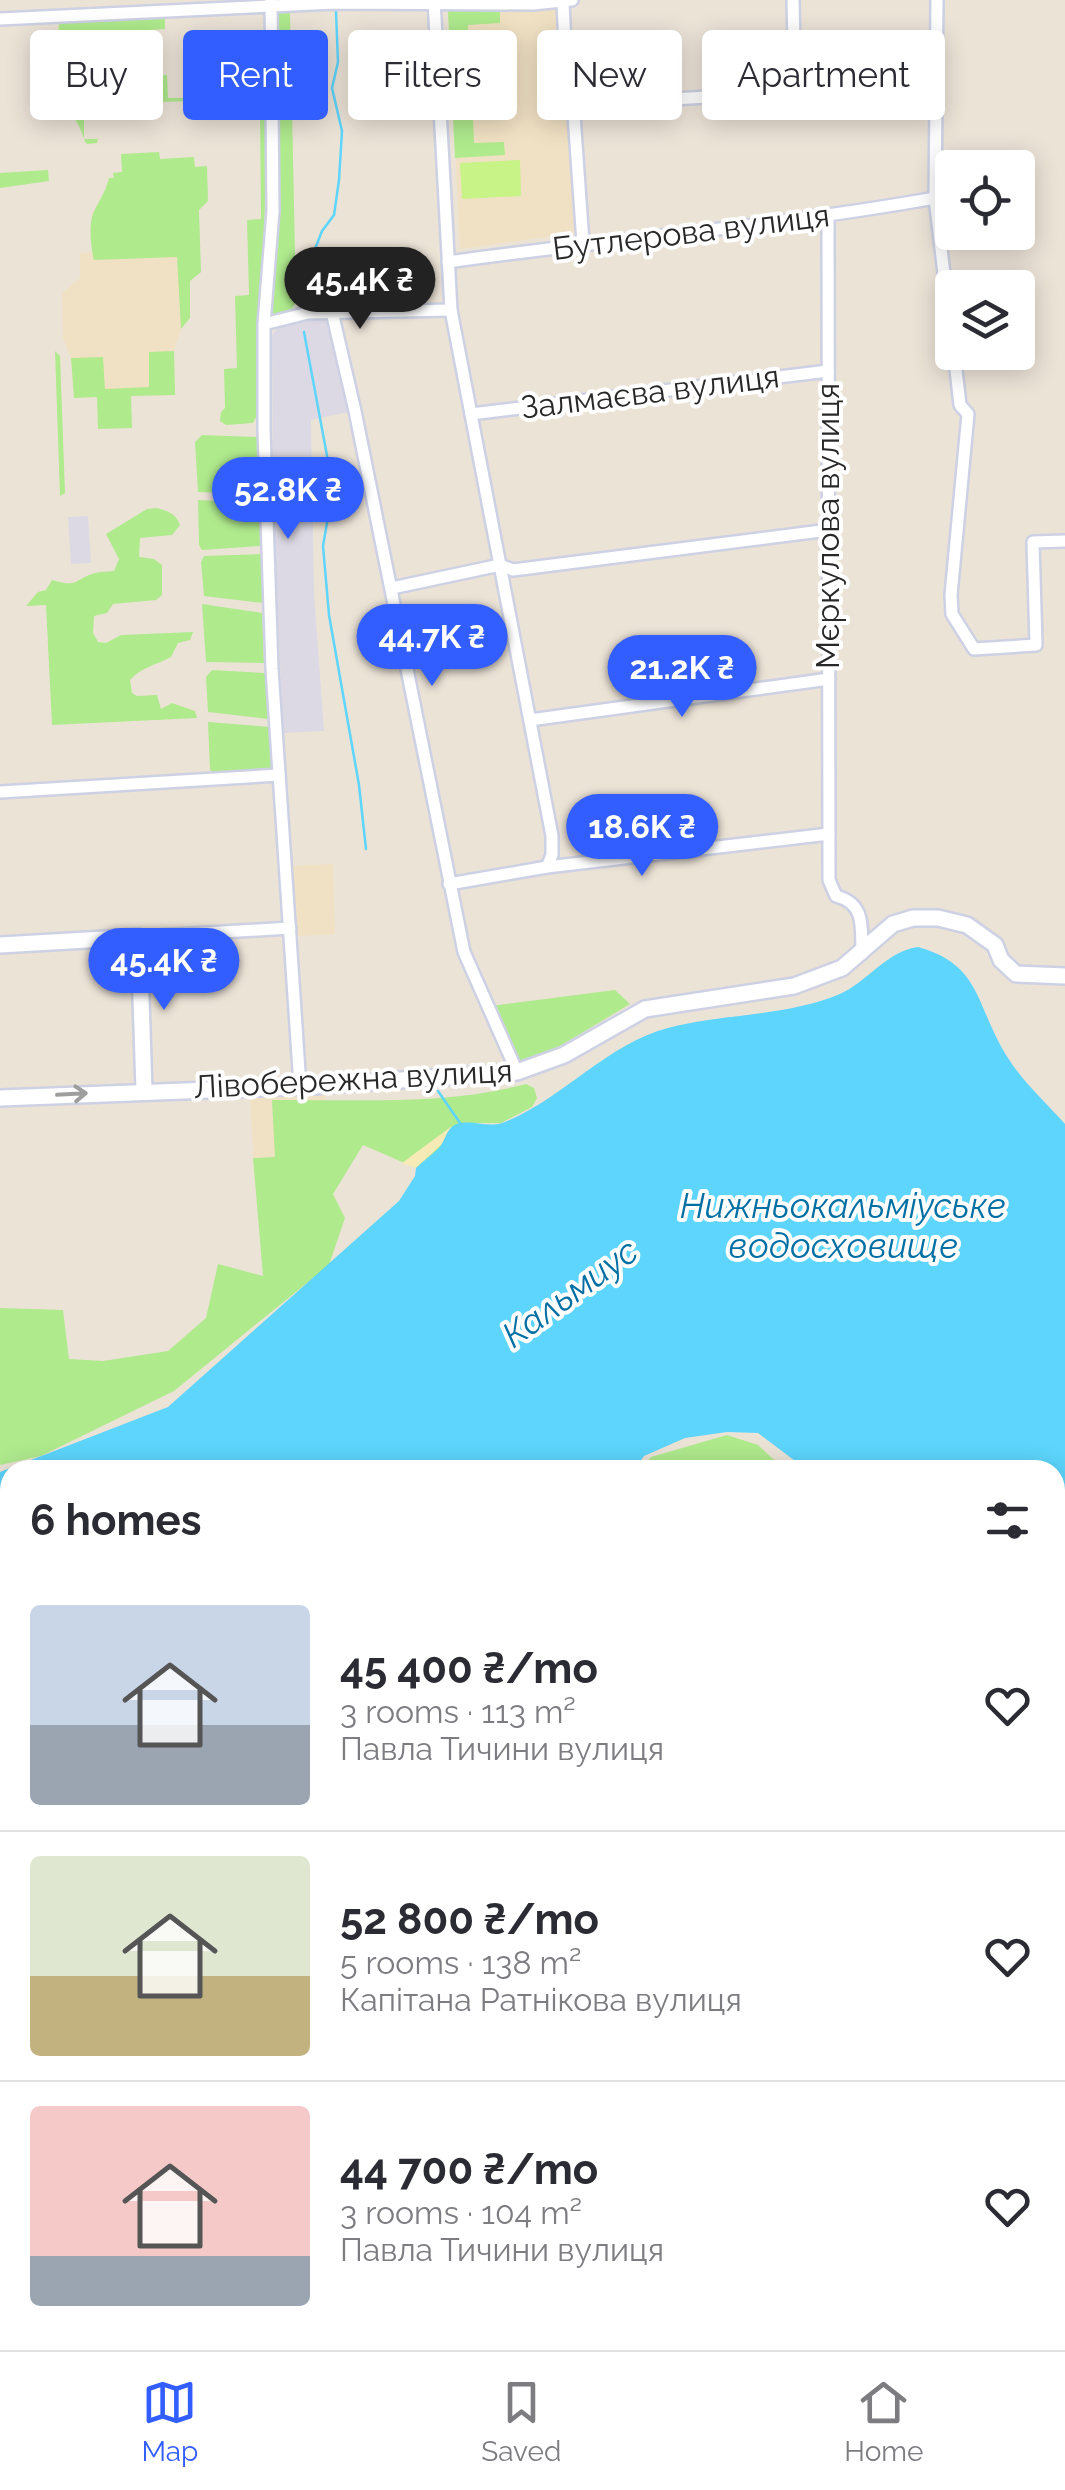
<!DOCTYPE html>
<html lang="en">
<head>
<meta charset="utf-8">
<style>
  body { margin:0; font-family:Raleway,sans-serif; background:#f2f2f3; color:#2b2b33; height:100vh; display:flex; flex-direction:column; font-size:38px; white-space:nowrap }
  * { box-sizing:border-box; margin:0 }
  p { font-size:32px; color:#7c7c81 }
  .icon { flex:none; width:55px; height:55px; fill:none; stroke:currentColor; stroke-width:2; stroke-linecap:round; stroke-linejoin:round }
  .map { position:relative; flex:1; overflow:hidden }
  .details { position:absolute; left:0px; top:1460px; width:1065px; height:890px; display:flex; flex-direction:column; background:#fff; border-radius:30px 30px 0 0; box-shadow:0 5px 25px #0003 }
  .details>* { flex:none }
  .hud { position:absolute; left:30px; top:30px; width:1005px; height:90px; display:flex; gap:20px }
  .fabs { position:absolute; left:935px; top:150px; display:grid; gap:20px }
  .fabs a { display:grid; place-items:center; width:100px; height:100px; border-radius:10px; background:#fff; box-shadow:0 5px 25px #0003; font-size:50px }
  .price { position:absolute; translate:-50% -85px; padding:0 22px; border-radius:35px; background:#325dff; color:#fff; font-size:32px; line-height:65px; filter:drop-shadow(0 2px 5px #0008) }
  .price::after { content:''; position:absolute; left:50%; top:60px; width:30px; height:22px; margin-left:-15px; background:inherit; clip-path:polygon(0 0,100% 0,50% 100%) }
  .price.active { background:#222; color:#fff }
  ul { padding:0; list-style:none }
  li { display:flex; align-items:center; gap:30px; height:250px; padding:0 30px }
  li+li { border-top:2px solid #e1e1e2 }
  li span { display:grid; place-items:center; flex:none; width:280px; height:200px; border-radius:10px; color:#555 }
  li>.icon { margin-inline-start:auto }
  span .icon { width:120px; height:120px; fill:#fffc; stroke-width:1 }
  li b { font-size:42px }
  h2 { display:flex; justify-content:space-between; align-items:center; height:120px; padding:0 30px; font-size:42px }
  .tag { padding:0 35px; border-radius:10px; background:#fff; box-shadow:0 5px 25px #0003; font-size:35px; line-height:90px }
  .tag.active { background:#325dff; color:#fff }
  .dock { display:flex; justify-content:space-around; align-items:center; height:140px; border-top:2px solid #e1e1e2; background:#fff; font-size:28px; color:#7c7c81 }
  .dock a { display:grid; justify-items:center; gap:5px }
  .dock .active { color:#325dff }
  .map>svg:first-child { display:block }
</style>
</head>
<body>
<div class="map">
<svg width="1065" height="2350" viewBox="0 0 1065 2350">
  <rect width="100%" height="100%" fill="#ece3d7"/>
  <g fill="#dcd9e4">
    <path d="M 306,316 L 330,318 L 353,411 L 311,420 L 314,593 L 324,731 L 283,733 L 273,497 L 272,335 L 279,326 Z"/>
    <path d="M 88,516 L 91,563 L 71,564 L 68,517 Z"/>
  </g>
  <g fill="#f1e1c4">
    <path d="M 561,9 L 565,112 L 569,118 L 578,233 L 460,249 L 448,11 Z"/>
    <path d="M 175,196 L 181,329 L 174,351 L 175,395 L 74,398 L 71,358 L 63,338 L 62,294 L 80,278 L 80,253 L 92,252 L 92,213 L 102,202 Z"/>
    <path d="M 333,864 L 335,934 L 297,936 L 292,866 Z"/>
    <path d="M 325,1095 L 328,1178 L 255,1188 L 250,1096 Z"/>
  </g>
  <g fill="#afea8d">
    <path d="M 500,10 L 500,23 L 468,25 L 470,72 L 451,73 L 448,11 Z"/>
    <path d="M 278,13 L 290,13 L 296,302 L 290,312 L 279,317 L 270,314 L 279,215 Z"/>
    <path d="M 165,17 L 165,29 L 104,33 L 104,38 L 58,39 L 59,22 Z"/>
    <path d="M 167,75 L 168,98 L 260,97 L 260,109 L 265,112 C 269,213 257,314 257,415 L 253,423 L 226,425 L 220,421 L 221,412 L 225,408 L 224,369 L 237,368 L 235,296 L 249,295 L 247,220 L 261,219 L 260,110 L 231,111 L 230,100 L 157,102 L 156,114 L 84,116 L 84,139 L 98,139 L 97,143 L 87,144 L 86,143 C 80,130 77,111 59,111 L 59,86 L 73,86 L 73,78 Z"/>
    <path d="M 472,95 L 474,143 L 504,142 L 505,155 L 455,158 L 452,96 Z"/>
    <path d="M 159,152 L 160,159 L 194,157 L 195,167 L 207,166 L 208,201 L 199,210 L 201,272 L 190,281 L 190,318 L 181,329 L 177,257 L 94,260 C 91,248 89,229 92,217 C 95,206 105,195 109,178 L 114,178 L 113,173 L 122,172 L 121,154 Z"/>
    <path d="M 48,170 L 49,181 L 0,188 L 0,173 Z"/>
    <path d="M 55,351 L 60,356 L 65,493 L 60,496 Z"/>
    <path d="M 174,351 L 175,395 L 131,396 L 132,428 L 98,429 L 97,397 L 74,398 L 71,358 L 103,357 L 105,389 L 149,387 L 149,352 Z"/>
    <path d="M 202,435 L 258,437 L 259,494 L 198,492 L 195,442 Z"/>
    <path d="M 198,500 L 259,503 L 261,546 L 202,550 L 199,545 Z"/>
    <path d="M 156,508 C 166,510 177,514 180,525 L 172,535 L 140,538 L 139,557 L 154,559 L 162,565 L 162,595 L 156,600 L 113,604 L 107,613 L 94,616 L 93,633 L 98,642 L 106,643 L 121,635 L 193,632 L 190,640 L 178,643 L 171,657 C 156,665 142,667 130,680 L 132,693 L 137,696 L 157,695 L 161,709 L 172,703 L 195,711 L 197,718 L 52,725 L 46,605 L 26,606 L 38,592 L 46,590 L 52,580 C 80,588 72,580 95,573 C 102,571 108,572 114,571 L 119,559 L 106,534 L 147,509 Z"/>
    <path d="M 261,554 L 263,603 L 204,596 L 201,562 L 204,556 Z"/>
    <path d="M 202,604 L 262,613 L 264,663 L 206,662 Z"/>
    <path d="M 212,670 L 265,673 L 268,719 L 208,712 L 206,677 Z"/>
    <path d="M 208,722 L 270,727 L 272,770 L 213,774 L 210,769 Z"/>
    <path d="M 615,990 L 630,1004 L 560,1046 L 517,1063 L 491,1006 Z"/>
    <path d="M 526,1084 L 534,1088 L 537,1098 L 532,1107 L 501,1123 L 472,1123 L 416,1168 L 363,1145 L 333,1194 L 345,1218 L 329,1265 L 174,1391 L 41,1456 L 0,1465 L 0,1308 L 63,1310 L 69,1359 L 103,1361 L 168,1351 L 206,1318 L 218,1264 L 263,1276 L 253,1158 L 275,1157 L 272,1100 C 356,1099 444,1106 526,1084 Z"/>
    <path d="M 727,1435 L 758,1445 L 785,1470 L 641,1470 L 651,1457 Z"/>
    <path d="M 1055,1653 L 1065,1654 L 1065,1708 L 1055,1709 Z"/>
    <path d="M 10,2024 L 10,2161 L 0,2162 L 0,2034 Z"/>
  </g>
  <path fill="#f6ebb6" d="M 452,1126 L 442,1144 L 416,1168 L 402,1163 Z"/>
  <path fill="#c8f387" d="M 520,160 L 521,196 L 462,199 L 460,163 Z"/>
  <path fill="#5dd5fc" d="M 918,947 C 983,965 975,1007 1008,1058 C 1023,1082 1046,1103 1065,1124 L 1065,1648 L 1055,1648 L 1055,1470 L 807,1470 L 758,1433 L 727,1432 L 685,1438 L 644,1456 L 634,1470 L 10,1470 L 10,2006 L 0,2018 L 0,1472 L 168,1407 L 399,1201 L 415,1176 L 416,1168 C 423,1161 432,1155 439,1148 C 446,1140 446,1128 457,1124 C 471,1119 487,1128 502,1123 C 561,1101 606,1044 668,1028 C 725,1013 784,1017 840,994 C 867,982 887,951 918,947 Z"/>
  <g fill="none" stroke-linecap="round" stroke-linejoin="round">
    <g stroke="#5dd5fc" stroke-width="2.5">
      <path d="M 300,288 L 303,263 L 315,249 L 322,231 L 334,215 L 339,180 L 342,131 L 332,88 L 338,62 L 336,12"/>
      <path d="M 304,332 L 333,488 L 323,546 L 329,615 L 359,785 L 366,849"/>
      <path d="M 438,1091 L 460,1123"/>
    </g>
    <g stroke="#cdd1e3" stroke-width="16">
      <g id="minor">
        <path d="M 271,0 L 273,211 L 264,324 L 264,429 L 272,669 L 300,1086"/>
        <path d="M 434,0 L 451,310 L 552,836 L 552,855 L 547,867"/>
        <path d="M 937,0 L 935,198 L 952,341"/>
        <path d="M 563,3 L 568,106 L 574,115 L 583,243"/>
        <path d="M 0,19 L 335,3 L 533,4 L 572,0"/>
        <path d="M 570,109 L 624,102 L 789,92 L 795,89 L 793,0"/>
        <path d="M 828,217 L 829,880 L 836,896 C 866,904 861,927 862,954"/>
        <path d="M 448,262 C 610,239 773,227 935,198"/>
        <path d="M 332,312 L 355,411 L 464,952 L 517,1072"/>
        <path d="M 264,324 L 308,313 L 451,310"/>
        <path d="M 954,352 L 960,405 L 968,414 L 951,595 L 952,614 L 974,649 L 1036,645 L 1033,542 L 1065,541"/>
        <path d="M 471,414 L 828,371"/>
        <path d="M 392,588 L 500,565 L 513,570 L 829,530"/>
        <path d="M 530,720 L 829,679"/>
        <path d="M 0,792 L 279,775"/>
        <path d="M 449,884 L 547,867 L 829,834"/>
        <path d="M 139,937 L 290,928"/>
        <path d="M 1055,1713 L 1065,1713"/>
        <path d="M 1055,2295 L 1065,2294"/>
        <path d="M 809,2340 L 809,2350"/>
      </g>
    </g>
    <g stroke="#cdd1e3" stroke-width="20">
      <g id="tertiary">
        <path d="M 0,945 L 139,937 L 144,1090"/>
        <path d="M 0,1098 L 313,1086 L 517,1072 L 564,1055 L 645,1009 L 794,986 L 842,968 L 893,924 L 913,918 L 938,918 L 967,925 L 995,945 L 1001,960 L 1016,974 L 1065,976"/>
        <path d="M 1055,1855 L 1065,1855"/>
        <path d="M 0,2169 L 10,2168"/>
        <path d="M 99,2340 L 99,2350"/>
      </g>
    </g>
    <use href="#minor" stroke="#fff" stroke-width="11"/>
    <use href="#tertiary" stroke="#fff" stroke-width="15"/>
  </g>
  <defs><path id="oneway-shaft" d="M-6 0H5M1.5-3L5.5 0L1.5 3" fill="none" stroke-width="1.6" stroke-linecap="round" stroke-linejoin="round" transform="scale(2.5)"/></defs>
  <use stroke="#9e9e9e" href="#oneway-shaft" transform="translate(72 1094) rotate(-3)"/>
  <g text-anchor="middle" stroke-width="8" stroke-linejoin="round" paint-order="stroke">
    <g font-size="32" fill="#282828" stroke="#fff">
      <text transform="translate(691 232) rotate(-7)" y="11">Бутлерова вулиця</text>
      <text transform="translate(650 392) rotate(-7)" y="11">Залмаєва вулиця</text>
      <text transform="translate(828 526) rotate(-90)" y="11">Мєркулова вулиця</text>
      <text transform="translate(353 1079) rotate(-3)" y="11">Лівобережна вулиця</text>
    </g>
    <g font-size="35" font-style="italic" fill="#006fa4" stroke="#fff">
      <text x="843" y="1218">Нижньокальміуське<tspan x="843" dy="40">водосховище</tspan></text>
      <text transform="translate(570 1293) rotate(-36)" y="12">Кальмиус</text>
    </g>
  </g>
</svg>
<div class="fabs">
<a><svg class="icon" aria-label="locate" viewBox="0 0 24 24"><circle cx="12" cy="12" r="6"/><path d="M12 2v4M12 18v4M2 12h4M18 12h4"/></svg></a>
<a><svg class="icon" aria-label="layers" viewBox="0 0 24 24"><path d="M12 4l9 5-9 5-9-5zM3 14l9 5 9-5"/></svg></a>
</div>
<b class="price active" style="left:360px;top:332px">45.4K ₴</b>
<b class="price" style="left:288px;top:542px">52.8K ₴</b>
<b class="price" style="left:432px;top:689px">44.7K ₴</b>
<b class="price" style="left:682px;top:720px">21.2K ₴</b>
<b class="price" style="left:642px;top:879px">18.6K ₴</b>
<b class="price" style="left:164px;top:1013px">45.4K ₴</b>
<div class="hud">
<a class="tag">Buy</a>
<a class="tag active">Rent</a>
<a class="tag">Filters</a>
<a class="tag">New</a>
<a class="tag">Apartment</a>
</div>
<section class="details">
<h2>6 homes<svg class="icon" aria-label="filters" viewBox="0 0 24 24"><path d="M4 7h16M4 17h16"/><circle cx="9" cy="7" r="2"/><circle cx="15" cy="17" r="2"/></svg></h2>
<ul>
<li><span style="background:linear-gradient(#c9d6e8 60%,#9aa5b1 0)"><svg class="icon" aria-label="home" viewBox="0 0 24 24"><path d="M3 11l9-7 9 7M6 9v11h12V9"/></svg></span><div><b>45 400 ₴/mo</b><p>3 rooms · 113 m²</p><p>Павла Тичини вулиця</p></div><svg class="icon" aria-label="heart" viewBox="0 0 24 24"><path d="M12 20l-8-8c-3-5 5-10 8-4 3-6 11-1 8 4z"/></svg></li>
<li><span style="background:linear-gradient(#dfe7d0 60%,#c2b280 0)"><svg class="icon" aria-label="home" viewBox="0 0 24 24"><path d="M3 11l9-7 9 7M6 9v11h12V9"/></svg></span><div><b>52 800 ₴/mo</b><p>5 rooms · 138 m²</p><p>Капітана Ратнікова вулиця</p></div><svg class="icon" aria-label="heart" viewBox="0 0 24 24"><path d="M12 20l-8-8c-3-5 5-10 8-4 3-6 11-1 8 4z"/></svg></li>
<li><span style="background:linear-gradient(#f6c9c9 75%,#9aa5b1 0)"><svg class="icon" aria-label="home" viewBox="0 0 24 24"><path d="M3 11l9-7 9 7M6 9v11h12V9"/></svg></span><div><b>44 700 ₴/mo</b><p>3 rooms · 104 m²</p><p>Павла Тичини вулиця</p></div><svg class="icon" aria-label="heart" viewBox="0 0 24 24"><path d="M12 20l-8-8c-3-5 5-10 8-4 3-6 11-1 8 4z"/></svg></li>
</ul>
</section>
</div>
<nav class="dock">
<a class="active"><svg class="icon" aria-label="map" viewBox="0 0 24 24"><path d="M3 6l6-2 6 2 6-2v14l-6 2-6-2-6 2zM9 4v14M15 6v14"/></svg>Map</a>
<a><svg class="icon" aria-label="saved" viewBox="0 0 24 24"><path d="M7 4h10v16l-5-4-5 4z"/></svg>Saved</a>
<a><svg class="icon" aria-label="home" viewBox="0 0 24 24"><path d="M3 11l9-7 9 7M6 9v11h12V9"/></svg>Home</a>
</nav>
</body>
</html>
